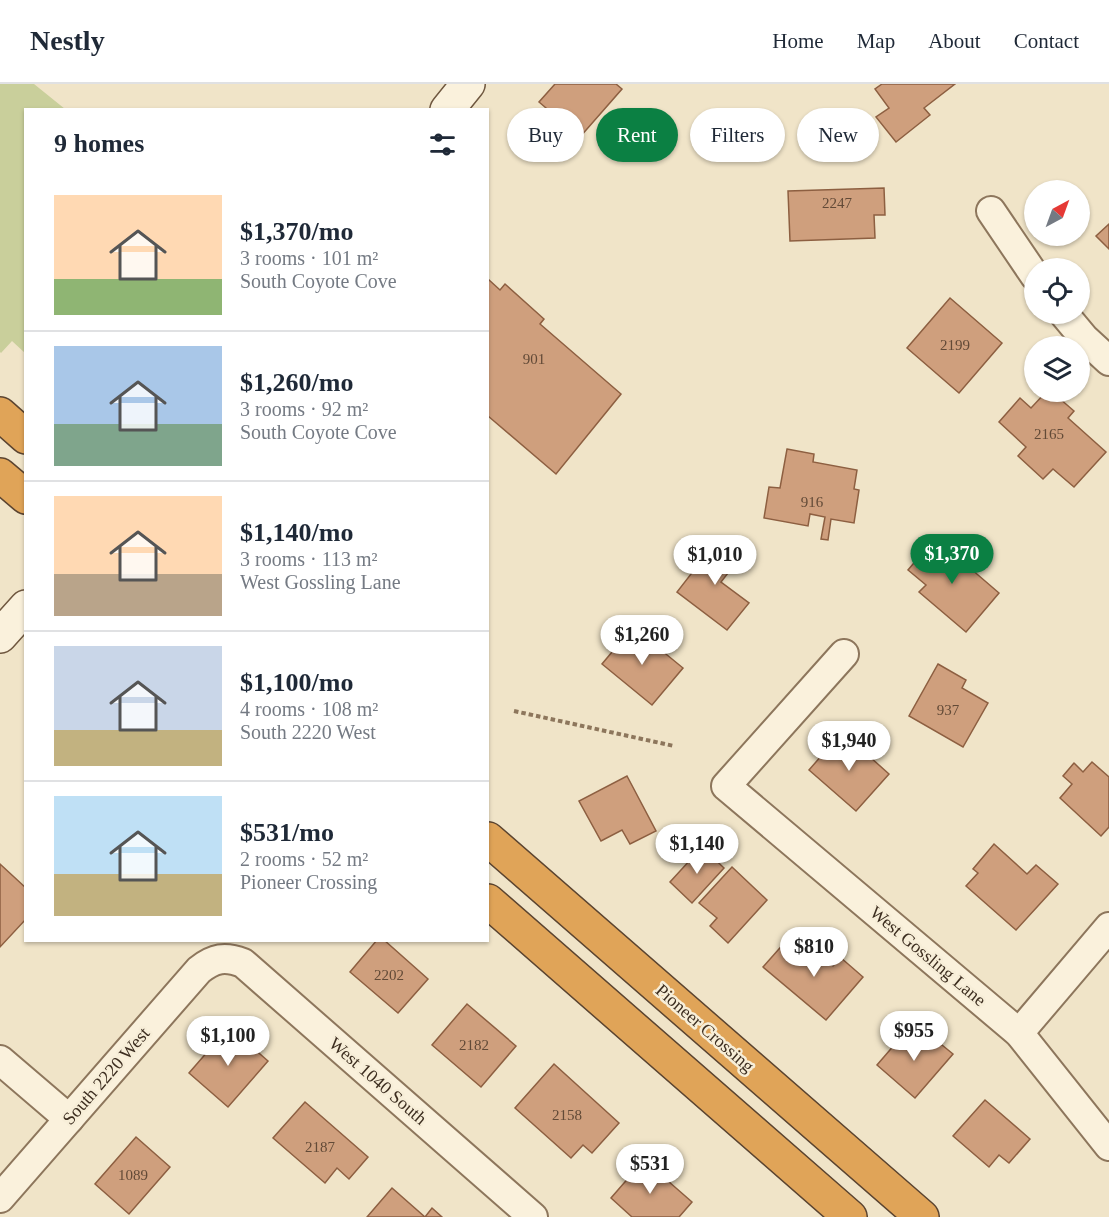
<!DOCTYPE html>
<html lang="en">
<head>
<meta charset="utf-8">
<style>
  body { margin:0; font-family:Georgia,serif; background:#f6f6f7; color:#1f2937; height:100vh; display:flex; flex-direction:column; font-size:22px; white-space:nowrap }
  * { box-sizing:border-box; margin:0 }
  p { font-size:20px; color:#747a83 }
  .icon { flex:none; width:33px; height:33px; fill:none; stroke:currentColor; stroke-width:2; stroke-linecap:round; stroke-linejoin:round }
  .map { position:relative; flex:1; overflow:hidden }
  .sheet { position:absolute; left:24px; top:24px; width:465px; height:834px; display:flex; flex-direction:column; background:#fff; border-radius:0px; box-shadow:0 2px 4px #0004 }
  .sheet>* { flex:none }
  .hud { position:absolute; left:507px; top:24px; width:512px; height:54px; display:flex; gap:12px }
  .needle { width:39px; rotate:41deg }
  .controls { position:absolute; left:1024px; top:96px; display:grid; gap:12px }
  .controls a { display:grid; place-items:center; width:66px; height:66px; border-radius:50%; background:#fff; box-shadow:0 2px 4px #0004; font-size:30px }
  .price { position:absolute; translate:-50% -51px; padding:0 14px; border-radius:21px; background:#fff; color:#222; font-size:20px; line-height:39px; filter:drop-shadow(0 2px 3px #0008) }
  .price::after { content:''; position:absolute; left:50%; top:36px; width:18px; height:14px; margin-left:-9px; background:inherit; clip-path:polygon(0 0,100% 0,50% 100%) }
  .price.selected { background:#0b8043; color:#fff }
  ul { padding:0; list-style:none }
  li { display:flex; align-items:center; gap:18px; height:150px; padding:0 30px }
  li+li { border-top:2px solid #e0e1e3 }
  li span { display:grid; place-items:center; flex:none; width:168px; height:120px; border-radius:0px; color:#555 }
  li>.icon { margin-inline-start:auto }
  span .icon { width:72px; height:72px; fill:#fffc; stroke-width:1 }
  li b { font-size:26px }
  h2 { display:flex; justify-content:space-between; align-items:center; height:72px; padding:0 30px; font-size:26px }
  .pill { padding:0 21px; border-radius:27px; background:#fff; box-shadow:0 2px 4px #0004; font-size:21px; line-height:54px }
  .pill.selected { background:#0b8043; color:#fff }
  header { display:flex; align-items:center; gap:36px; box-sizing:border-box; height:84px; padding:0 30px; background:#fff; border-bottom:2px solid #e0e1e3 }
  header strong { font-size:28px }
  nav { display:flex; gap:33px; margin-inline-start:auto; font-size:21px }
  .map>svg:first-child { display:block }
</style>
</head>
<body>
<header>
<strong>Nestly</strong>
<nav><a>Home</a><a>Map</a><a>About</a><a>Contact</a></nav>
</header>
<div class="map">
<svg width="1109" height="1133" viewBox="0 0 1109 1133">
  <rect width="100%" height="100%" fill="#f0e4c8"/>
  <path fill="#c9cf9b" d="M 0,0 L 34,0 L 65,25 L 26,26 L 25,269 L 12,257 L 1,269 L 0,268 Z"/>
  <g fill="#cf9f7d" stroke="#8d5f41" stroke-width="1.5">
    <path d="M 555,0 L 616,0 L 622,5 L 580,53 L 539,18 Z"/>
    <path d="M 882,0 L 955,0 L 924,24 L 930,31 L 896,58 L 876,33 L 889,24 L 875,5 Z"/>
    <path d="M 884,104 L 885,131 L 874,131 L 875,154 L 790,157 L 788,107 Z"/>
    <path d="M 1109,140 L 1109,165 L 1096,152 Z"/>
    <path d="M 488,195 L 500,206 L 505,200 L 544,235 L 540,240 L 621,310 L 556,390 L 488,332 Z"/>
    <path d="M 950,214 L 1002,259 L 959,309 L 907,264 Z"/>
    <path d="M 1046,308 L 1052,308 L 1074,327 L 1068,334 L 1106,368 L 1074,403 L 1053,385 L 1043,395 L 1018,372 L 1026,363 L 999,338 L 1020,314 L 1031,324 Z"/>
    <path d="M 787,365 L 814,370 L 813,378 L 857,386 L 854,405 L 859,406 L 854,439 L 831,435 L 828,456 L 821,455 L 825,433 L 810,430 L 808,442 L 764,434 L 769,403 L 780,404 Z"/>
    <path d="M 719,454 L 742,471 L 721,498 L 749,519 L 727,546 L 677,508 Z"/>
    <path d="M 935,454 L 999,509 L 966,548 L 919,508 L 926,501 L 908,486 Z"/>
    <path d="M 633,543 L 683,584 L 652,621 L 602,580 Z"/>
    <path d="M 938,580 L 966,596 L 962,604 L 988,619 L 963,663 L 909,632 Z"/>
    <path d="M 842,648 L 889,690 L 856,727 L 809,686 Z"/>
    <path d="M 1092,678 L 1109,693 L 1109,743 L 1101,752 L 1060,714 L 1072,700 L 1063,692 L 1074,679 L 1083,688 Z"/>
    <path d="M 627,692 L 656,747 L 630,760 L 622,746 L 601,757 L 579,717 Z"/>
    <path d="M 994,760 L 1027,790 L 1036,781 L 1058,800 L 1016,846 L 966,802 L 978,789 L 973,785 Z"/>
    <path d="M 702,763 L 724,784 L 692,819 L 670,798 Z"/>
    <path d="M 0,780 L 26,804 L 26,835 L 0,863 Z"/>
    <path d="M 732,783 L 767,816 L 728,859 L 710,842 L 717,834 L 699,819 Z"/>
    <path d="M 377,856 L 384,856 L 428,895 L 398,929 L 350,888 Z"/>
    <path d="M 786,857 L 808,876 L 815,867 L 833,882 L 840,873 L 863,893 L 826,936 L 763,883 Z"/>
    <path d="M 467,920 L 516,962 L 481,1003 L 432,961 Z"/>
    <path d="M 229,943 L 268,977 L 228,1023 L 189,989 Z"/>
    <path d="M 908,945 L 924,960 L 931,952 L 953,970 L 915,1014 L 877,981 Z"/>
    <path d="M 554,980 L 619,1039 L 592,1069 L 583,1061 L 571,1074 L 515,1024 Z"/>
    <path d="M 985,1016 L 1030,1055 L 1009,1079 L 999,1071 L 989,1083 L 953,1052 Z"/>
    <path d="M 305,1018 L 368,1073 L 349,1095 L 337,1084 L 325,1099 L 273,1054 Z"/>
    <path d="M 136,1053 L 170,1083 L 129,1130 L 95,1100 Z"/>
    <path d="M 644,1076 L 692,1118 L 679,1133 L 632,1133 L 611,1114 Z"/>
    <path d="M 392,1104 L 425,1133 L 432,1124 L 442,1133 L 367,1133 Z"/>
  </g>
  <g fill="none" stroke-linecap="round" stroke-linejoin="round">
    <g stroke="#8d765c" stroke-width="32">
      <g id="street">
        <path d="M 991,127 L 1035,192"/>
        <path d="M 1064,230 L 1084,254 L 1109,277"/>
        <path d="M 844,570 L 726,702 L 1019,949 L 1109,1062"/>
        <path d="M 1019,949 L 1109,843"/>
        <path d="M 0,976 L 69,1035"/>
        <path d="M 0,1114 L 199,886 C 214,874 225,872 243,879 L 533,1133"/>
      </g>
    </g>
    <g stroke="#6f573f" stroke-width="36">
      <g id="secondary">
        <path d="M 447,26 L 468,0"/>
        <path d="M 0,552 L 26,523"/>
      </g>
    </g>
    <g stroke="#5b4430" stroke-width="36">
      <g id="highway">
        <path d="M 0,330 L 26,353"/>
        <path d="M 0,391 L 26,413"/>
        <path d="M 488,755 L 922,1133"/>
        <path d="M 488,817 L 850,1133"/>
      </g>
    </g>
    <path stroke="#8d765c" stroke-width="4" stroke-dasharray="4.5 3" stroke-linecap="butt" d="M 514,627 L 674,662"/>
    <use href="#street" stroke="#faf1dc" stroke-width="28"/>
    <use href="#secondary" stroke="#faf1dc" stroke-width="33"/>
    <use href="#highway" stroke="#e0a458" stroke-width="33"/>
  </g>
  <g text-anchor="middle" stroke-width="5" stroke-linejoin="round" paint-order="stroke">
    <g font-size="15" fill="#624a37">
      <text x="837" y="124">2247</text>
      <text x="955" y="266">2199</text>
      <text x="534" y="280">901</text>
      <text x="1049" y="355">2165</text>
      <text x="812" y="423">916</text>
      <text x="948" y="631">937</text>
      <text x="389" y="896">2202</text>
      <text x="474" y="966">2182</text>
      <text x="567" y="1036">2158</text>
      <text x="320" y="1068">2187</text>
      <text x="133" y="1096">1089</text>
    </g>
    <g font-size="18" fill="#3d2e20" stroke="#f7eed8">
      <text transform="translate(928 872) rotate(40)" y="6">West Gossling Lane</text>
      <text transform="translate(705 944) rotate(41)" y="6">Pioneer Crossing</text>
      <text transform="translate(106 992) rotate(-49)" y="6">South 2220 West</text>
      <text transform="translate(378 997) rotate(41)" y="6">West 1040 South</text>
    </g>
  </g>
</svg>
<div class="controls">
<a><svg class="needle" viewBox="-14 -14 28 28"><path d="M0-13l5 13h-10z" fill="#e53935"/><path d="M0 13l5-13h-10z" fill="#747a83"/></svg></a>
<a><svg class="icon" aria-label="locate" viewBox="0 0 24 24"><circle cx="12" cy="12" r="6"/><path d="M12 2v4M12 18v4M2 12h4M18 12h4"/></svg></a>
<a><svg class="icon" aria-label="layers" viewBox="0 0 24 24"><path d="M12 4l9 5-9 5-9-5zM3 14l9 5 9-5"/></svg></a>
</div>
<b class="price selected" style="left:952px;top:501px">$1,370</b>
<b class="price" style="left:715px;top:502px">$1,010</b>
<b class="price" style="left:642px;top:582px">$1,260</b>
<b class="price" style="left:849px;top:688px">$1,940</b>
<b class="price" style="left:697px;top:791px">$1,140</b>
<b class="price" style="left:814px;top:894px">$810</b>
<b class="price" style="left:914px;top:978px">$955</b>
<b class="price" style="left:228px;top:983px">$1,100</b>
<b class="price" style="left:650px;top:1111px">$531</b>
<div class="hud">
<a class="pill">Buy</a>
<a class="pill selected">Rent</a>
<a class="pill">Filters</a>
<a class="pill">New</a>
</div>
<section class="sheet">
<h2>9 homes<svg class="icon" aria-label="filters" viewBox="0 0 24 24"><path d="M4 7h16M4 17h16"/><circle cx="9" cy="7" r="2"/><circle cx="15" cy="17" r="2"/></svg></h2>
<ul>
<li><span style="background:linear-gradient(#ffd9b3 70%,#8fb573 0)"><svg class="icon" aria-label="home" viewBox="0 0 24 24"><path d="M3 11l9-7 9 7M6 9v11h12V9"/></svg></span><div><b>$1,370/mo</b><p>3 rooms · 101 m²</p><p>South Coyote Cove</p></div></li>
<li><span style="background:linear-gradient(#a9c7e8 65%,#7fa58c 0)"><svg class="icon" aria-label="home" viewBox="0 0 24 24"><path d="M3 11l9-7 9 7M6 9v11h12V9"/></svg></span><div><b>$1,260/mo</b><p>3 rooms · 92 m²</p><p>South Coyote Cove</p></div></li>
<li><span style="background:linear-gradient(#ffd9b3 65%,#b9a48a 0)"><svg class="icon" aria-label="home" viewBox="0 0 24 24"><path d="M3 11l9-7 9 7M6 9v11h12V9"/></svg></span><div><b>$1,140/mo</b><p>3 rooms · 113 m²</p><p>West Gossling Lane</p></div></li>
<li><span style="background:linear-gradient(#c9d6e8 70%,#c2b280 0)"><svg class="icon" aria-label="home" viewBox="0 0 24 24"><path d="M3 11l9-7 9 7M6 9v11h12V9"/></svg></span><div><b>$1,100/mo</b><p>4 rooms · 108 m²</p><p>South 2220 West</p></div></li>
<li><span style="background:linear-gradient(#bfe0f5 65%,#c2b280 0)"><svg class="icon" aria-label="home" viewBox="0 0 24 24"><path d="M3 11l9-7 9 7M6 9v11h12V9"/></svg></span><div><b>$531/mo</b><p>2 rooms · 52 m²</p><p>Pioneer Crossing</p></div></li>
</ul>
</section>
</div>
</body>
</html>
